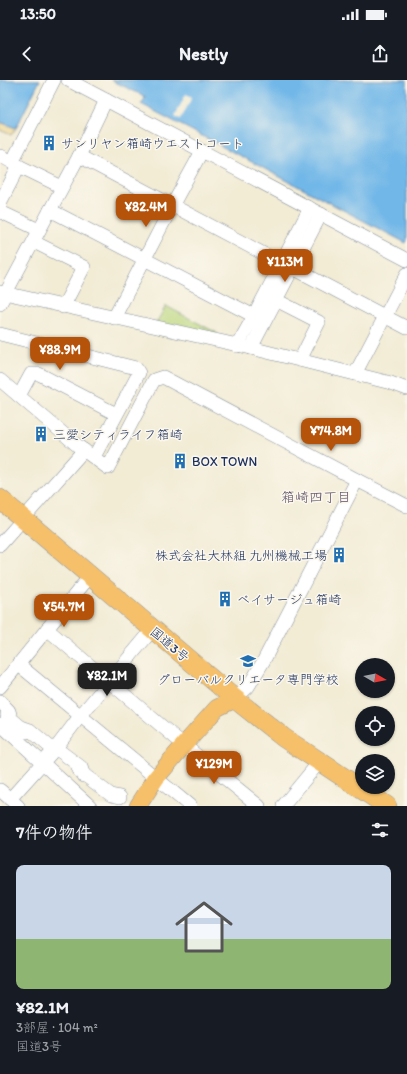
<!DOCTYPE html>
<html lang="ja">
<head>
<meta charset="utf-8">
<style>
  body { margin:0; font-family:Itim,"Klee One",sans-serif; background:#242831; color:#f1f3f6; height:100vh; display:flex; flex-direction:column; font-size:15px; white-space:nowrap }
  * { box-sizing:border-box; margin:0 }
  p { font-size:13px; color:#9ea1a6 }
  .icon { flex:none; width:22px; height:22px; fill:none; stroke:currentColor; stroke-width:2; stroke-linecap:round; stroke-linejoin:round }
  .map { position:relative; height:726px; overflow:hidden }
  .drawer { display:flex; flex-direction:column; background:#171b24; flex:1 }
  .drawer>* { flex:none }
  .needle { width:26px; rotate:99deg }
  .buttons { position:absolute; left:355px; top:578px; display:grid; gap:8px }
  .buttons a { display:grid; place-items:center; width:40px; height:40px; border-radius:50%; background:#171b24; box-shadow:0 1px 3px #0004; font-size:20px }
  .price { position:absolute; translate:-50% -34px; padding:0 9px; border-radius:8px; background:#b45309; color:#fff; font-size:13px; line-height:26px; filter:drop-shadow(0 1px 2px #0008) }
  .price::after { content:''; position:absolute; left:50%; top:24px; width:12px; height:9px; margin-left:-6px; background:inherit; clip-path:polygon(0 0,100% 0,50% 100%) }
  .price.selected { background:#222; color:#fff }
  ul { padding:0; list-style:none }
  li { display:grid; align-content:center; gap:8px; height:212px; padding:0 16px }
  li span { display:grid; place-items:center; height:124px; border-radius:8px; color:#555 }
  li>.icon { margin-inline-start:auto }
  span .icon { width:72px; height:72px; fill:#fffc; stroke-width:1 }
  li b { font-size:17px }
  h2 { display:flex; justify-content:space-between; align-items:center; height:48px; padding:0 16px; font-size:17px }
  .status { display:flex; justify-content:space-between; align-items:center; height:28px; padding:0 20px; background:#171b24; direction:ltr }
  .status svg { height:11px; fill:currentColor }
  header { display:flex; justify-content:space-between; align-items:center; height:52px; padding:0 16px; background:#171b24; font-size:18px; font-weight:700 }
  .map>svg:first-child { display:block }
</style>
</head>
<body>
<div class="status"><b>13:50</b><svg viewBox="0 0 49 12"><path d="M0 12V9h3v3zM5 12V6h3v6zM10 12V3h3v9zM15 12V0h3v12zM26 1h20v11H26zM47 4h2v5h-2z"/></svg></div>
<header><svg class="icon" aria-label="back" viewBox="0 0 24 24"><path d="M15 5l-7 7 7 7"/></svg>Nestly<svg class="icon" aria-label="share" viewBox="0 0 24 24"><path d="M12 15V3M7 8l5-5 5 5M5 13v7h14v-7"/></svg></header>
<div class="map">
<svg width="407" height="726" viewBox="0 0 407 726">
  <rect width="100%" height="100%" fill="#fbf7ec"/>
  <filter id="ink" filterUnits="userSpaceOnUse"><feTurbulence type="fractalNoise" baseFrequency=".025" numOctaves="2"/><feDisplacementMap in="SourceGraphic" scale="8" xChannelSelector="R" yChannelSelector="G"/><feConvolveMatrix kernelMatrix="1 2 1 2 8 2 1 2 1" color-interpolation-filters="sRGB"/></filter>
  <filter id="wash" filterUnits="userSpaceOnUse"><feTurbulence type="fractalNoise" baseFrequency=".012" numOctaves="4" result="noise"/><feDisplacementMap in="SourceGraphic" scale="16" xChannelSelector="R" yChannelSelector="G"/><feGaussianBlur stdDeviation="0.9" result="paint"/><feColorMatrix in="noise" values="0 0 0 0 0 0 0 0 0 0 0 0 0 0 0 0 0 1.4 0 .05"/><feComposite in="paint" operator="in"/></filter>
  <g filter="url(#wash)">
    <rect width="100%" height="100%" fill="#f2ecd5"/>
    <path fill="#bad67c" stroke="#6a826d" d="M 166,226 L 217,253 L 213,256 L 156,243 Z"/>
    <path fill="#eeda9e" stroke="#84847e" d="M 0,42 L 16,48 L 11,55 L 0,50 Z"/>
    <g fill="#71b7e8" stroke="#4673a3">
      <path d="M 0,0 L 40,0 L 16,48 L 0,42 Z"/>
      <path d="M 111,0 L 407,0 L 407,160 L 406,163 L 141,24 L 146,17 Z"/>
    </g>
    <path fill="#f2ecd5" d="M 186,14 L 192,17 L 181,39 L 175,36 Z"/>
  </g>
  <g filter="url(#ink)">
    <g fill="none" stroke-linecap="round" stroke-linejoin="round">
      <g stroke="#868e9a" stroke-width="14">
        <g id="minor">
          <path d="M 68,0 L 106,20"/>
          <path d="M 1,76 L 19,86"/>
          <path d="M 79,76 L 281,183"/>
          <path d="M 12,82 L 54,0"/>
          <path d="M 0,123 L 19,86 L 62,107"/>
          <path d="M 0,128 L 1,132 L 39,150"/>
          <path d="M 50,130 L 254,236"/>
          <path d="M 34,162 L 84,187 L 63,227"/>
          <path d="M 293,188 L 407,248"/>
          <path d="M 0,212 L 251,268 L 391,303 L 407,309"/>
          <path d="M 276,220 L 319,242 L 300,280"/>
          <path d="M 0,224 L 79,76 L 106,20 L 407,180"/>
          <path d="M 114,238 L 172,126 L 202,71"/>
          <path d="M 0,254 L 136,288 L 139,293 L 94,377"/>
          <path d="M 237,266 L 254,236 L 310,128"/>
          <path d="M 251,268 L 321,134"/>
          <path d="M 355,294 L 407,194"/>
          <path d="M 0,300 L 78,366 L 108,388 L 154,300 L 163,297 L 357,400 L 263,582 L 248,607 L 235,619"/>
          <path d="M 19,316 L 31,294 L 39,294 L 116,334"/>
          <path d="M 357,400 L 407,426"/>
          <path d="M 0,465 L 84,370"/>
          <path d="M 47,549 L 184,665 L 259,726"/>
          <path d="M 19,585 L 190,726"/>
          <path d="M 0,607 L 90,496"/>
          <path d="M 0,621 L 9,631 L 11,638"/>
          <path d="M 8,630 L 7,635 L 27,652"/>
          <path d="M 0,644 L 90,726"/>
          <path d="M 21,647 L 30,650 L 50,667 L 61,672 L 81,687 L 84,696"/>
          <path d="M 78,690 L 111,715 L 120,717"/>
          <path d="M 0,710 L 18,726"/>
          <path d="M 10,719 L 55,669 L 81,635 L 153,549"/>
          <path d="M 283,726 L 320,681"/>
        </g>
      </g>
      <g stroke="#868e9a" stroke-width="18">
        <path id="major" d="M 138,726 L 156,698 L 184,665 L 217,628 L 235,619"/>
      </g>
      <g stroke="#868e9a" stroke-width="20">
        <path id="highway" d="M 0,419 L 235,619 L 284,658 L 387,726"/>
      </g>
      <use href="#minor" stroke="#fff" stroke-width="13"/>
      <use href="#major" stroke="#f6c06b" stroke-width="17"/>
      <use href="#highway" stroke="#f6c06b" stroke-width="19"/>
    </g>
  </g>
  <defs>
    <g id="building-bare" transform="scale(1.2)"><path d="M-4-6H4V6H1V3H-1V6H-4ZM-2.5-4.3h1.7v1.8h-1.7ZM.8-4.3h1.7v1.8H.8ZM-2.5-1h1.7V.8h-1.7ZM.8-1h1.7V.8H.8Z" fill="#1f6fb2" stroke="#fbf7ec" stroke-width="2.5" paint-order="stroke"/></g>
    <g id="university-bare" transform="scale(1.2)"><path d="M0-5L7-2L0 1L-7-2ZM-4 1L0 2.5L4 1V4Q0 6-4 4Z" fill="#1f6fb2" stroke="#fbf7ec" stroke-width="2.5" paint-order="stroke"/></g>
  </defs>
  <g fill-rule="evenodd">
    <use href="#building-bare" x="49" y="63"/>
    <use href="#building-bare" x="41" y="354"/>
    <use href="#building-bare" x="180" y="381"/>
    <use href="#building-bare" x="339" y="475"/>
    <use href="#building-bare" x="225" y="519"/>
    <use href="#university-bare" x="248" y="581"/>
  </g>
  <g text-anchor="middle" stroke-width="3" stroke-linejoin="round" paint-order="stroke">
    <g font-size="13" fill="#1b2f5e" stroke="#fbf7ec" text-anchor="start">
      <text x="61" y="68">サンリヤン箱崎ウエストコート</text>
      <text x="53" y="359">三愛シティライフ箱崎</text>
      <text x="192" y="386">BOX TOWN</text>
      <text x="327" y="480" text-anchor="end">株式会社大林組 九州機械工場</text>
      <text x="237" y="524">ベイサージュ箱崎</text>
      <text x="248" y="604" text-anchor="middle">グローバルクリエータ専門学校</text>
    </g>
    <g font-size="13" fill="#1b2f5e" stroke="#fbf7ec">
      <text transform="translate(170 564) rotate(40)" y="5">国道3号</text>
    </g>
    <g font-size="14" fill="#60536a" stroke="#fbf7ec">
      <text x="316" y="422">箱崎四丁目</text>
    </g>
  </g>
</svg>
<div class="buttons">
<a><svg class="needle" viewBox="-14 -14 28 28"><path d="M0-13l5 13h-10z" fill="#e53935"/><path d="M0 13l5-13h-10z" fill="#9ea1a6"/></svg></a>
<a><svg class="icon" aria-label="locate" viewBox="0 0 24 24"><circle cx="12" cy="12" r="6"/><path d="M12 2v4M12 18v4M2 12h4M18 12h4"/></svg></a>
<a><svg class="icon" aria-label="layers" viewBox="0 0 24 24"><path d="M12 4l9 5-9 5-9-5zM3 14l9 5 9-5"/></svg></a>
</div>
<b class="price" style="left:146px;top:148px">¥82.4M</b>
<b class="price" style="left:285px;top:203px">¥113M</b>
<b class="price" style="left:60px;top:291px">¥88.9M</b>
<b class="price" style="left:331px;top:372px">¥74.8M</b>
<b class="price" style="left:64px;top:548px">¥54.7M</b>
<b class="price selected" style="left:107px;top:617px">¥82.1M</b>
<b class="price" style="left:214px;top:705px">¥129M</b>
</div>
<section class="drawer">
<h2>7件の物件<svg class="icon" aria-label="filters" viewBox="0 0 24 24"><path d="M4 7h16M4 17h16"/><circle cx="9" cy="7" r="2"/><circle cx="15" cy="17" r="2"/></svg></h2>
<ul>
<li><span style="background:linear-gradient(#c9d6e8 60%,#8fb573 0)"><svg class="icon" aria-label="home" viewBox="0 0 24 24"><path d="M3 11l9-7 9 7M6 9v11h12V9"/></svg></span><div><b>¥82.1M</b><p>3部屋 · 104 m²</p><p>国道3号</p></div></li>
</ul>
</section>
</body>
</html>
